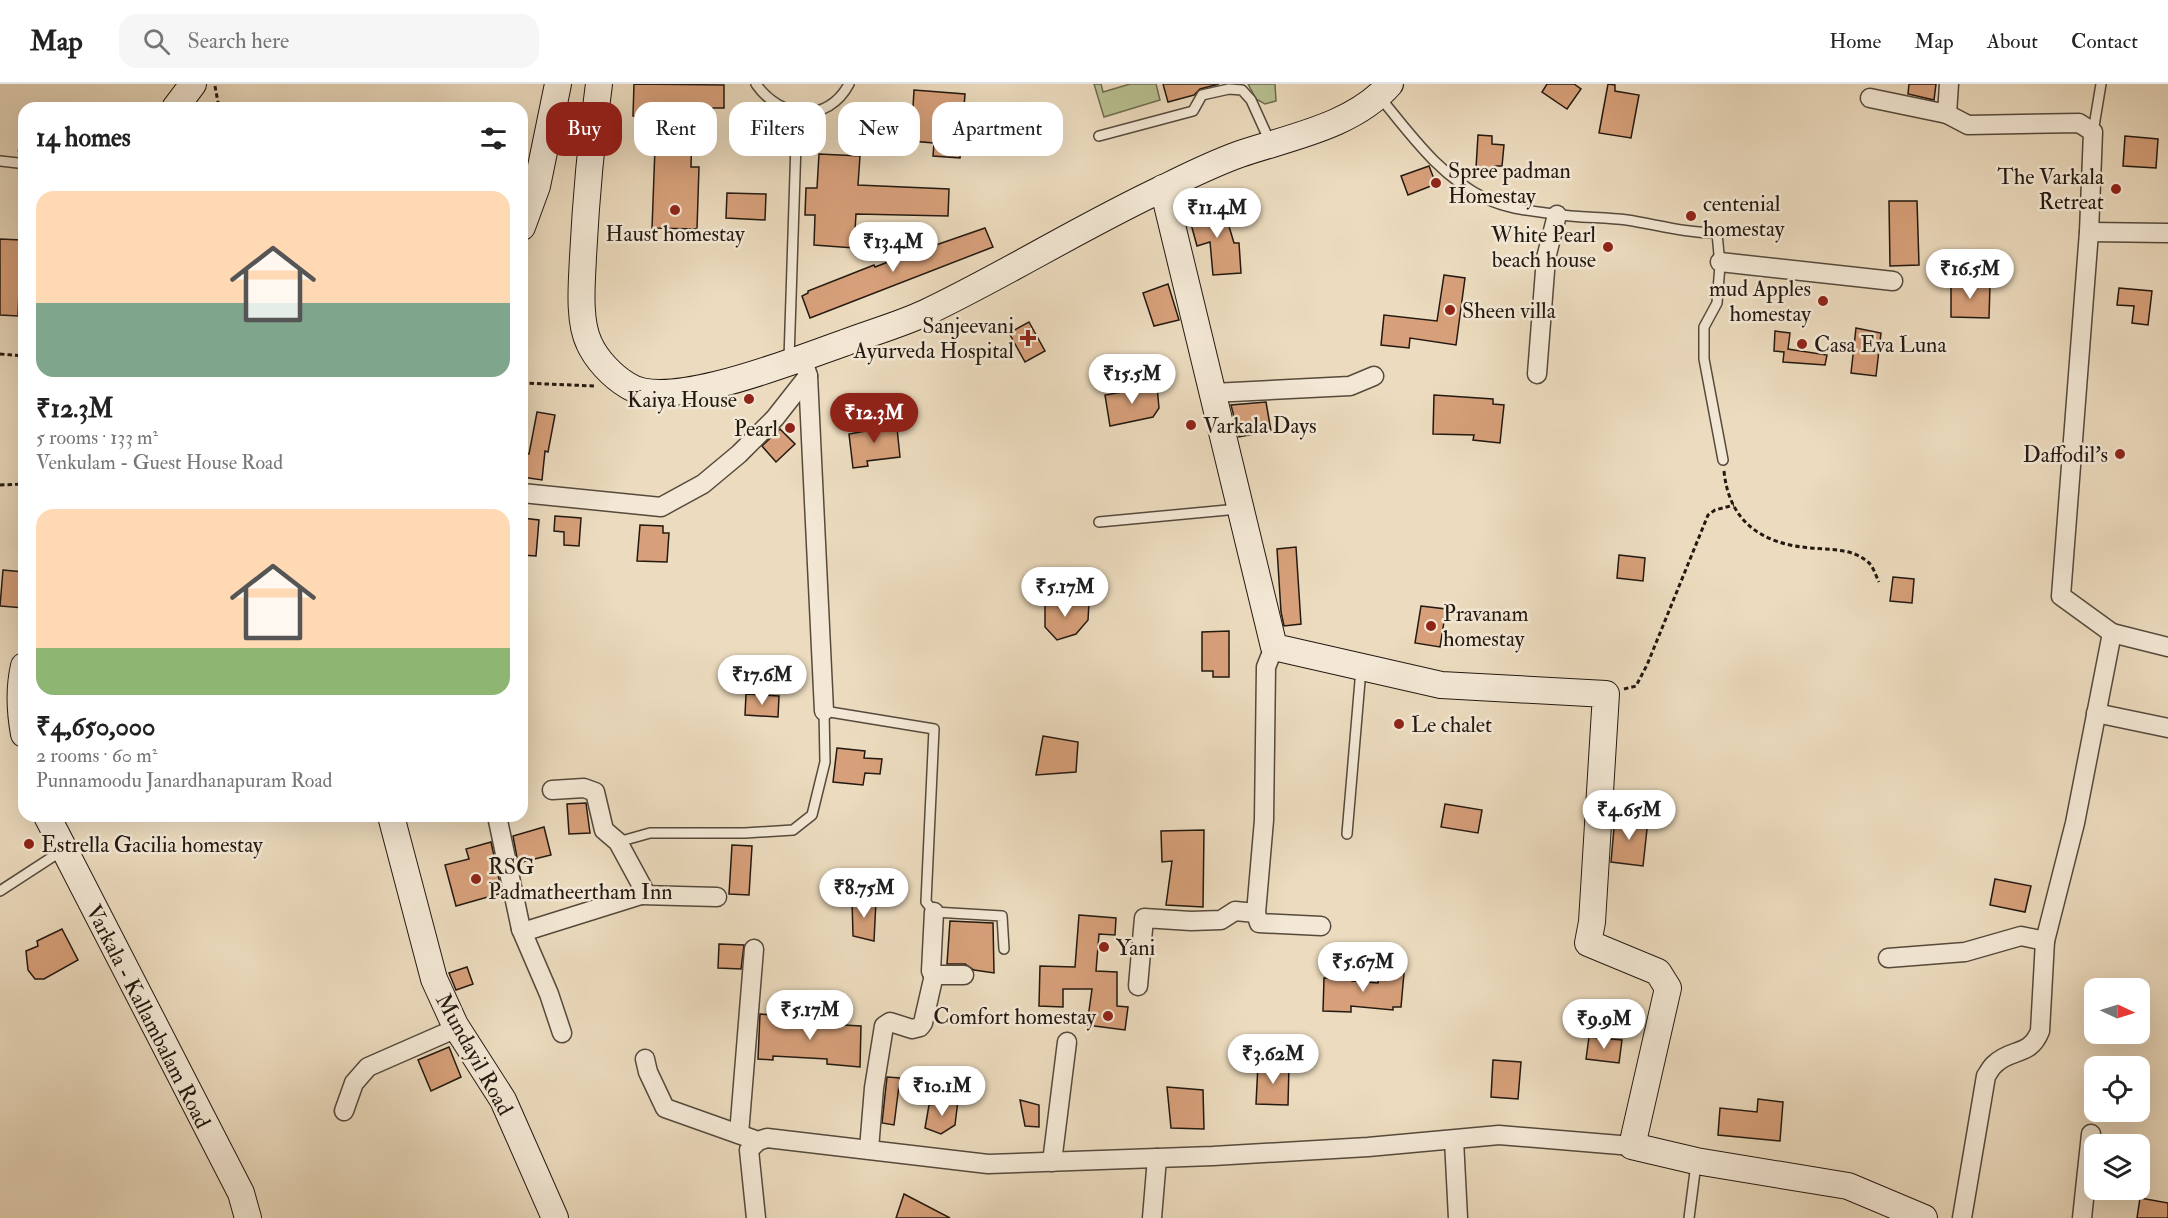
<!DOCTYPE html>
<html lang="en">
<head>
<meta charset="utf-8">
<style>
  body { margin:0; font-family:"IM FELL Double Pica",serif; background:#f6f6f6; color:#222; height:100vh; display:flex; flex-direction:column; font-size:22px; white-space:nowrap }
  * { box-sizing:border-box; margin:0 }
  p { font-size:20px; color:#767676 }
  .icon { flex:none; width:33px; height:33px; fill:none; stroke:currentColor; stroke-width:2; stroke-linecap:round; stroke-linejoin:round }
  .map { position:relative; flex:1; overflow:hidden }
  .side { position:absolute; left:18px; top:18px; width:510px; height:720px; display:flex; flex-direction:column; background:#fff; border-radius:18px; box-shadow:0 6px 24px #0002 }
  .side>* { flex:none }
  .guide { position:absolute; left:546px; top:18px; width:570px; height:54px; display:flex; gap:12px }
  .needle { width:39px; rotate:94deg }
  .buttons { position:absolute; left:2084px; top:894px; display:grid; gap:12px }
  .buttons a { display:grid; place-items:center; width:66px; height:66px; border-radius:12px; background:#fff; box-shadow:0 6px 24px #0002; font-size:30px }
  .price { position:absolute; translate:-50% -51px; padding:0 14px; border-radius:21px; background:#fff; color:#222; font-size:20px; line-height:39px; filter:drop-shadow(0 2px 3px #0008) }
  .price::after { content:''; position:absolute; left:50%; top:36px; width:18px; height:14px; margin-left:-9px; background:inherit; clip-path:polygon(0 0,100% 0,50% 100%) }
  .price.on { background:#8f2418; color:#fff }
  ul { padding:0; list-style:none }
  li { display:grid; align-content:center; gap:12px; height:318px; padding:0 18px }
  li span { display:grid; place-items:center; height:186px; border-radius:18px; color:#555 }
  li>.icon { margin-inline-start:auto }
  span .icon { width:108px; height:108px; fill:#fffc; stroke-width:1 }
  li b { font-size:26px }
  h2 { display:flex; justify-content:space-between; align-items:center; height:72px; padding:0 18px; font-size:26px }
  .chip { padding:0 21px; border-radius:18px; background:#fff; box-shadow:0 6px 24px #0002; font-size:21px; line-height:54px }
  .chip.on { background:#8f2418; color:#fff }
  header { display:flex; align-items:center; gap:36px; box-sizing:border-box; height:84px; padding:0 30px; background:#fff; border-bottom:2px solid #e0e0e0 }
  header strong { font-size:28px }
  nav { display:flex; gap:33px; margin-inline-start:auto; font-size:21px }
  .search { width:420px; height:54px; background:#f6f6f6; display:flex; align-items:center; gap:15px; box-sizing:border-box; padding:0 21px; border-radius:18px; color:#767676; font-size:22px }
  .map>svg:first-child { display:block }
</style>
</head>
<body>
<header>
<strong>Map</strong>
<div class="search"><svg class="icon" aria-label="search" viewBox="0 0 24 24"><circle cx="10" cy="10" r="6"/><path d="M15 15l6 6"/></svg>Search here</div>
<nav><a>Home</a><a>Map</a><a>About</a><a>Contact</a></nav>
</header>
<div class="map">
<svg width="2168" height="1134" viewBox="0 0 2168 1134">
  <rect width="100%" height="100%" fill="#ecdbbe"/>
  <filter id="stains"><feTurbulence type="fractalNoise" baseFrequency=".00333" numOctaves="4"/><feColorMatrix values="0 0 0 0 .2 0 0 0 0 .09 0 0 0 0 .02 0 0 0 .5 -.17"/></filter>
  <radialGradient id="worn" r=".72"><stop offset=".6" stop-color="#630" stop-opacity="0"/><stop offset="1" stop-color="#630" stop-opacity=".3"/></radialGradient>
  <g fill="#b8c091" stroke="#6e6c51" stroke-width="1.5">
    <path d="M 1094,0 L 1101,0 L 1103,8 L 1130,0 L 1156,0 L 1160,16 L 1104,33 Z"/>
    <path d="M 1248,0 L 1275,0 L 1276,17 L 1265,20 L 1256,15 Z"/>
  </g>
  <g fill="#d7a07a" stroke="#231911" stroke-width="1.5">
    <path d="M 634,0 L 724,1 L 724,24 L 708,24 L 707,44 L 692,44 L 691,83 L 699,83 L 697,145 L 652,144 L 655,64 L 663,64 L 664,33 L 633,32 Z"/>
    <path d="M 1163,0 L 1219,0 L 1200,5 L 1194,11 L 1168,18 Z"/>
    <path d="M 1547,0 L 1574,0 L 1581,5 L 1567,25 L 1542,8 Z"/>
    <path d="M 1608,0 L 1615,1 L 1615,7 L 1639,11 L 1631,54 L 1599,49 Z"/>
    <path d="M 1909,0 L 1936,0 L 1934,16 L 1908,10 Z"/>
    <path d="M 914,6 L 965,10 L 960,74 L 933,72 L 934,59 L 911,57 Z"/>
    <path d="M 1478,51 L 1492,52 L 1492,60 L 1504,61 L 1502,82 L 1494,82 L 1493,86 L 1476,84 Z"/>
    <path d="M 2125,52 L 2158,55 L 2156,84 L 2123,82 Z"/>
    <path d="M 819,70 L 860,72 L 858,101 L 949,105 L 948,132 L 856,130 L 854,164 L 814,161 L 815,131 L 805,131 L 806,104 L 817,104 Z"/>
    <path d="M 1429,82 L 1436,100 L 1408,111 L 1401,92 Z"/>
    <path d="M 727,109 L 766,110 L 765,136 L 726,134 Z"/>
    <path d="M 1889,117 L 1917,117 L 1919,181 L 1890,182 Z"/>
    <path d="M 1222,119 L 1234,159 L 1239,159 L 1241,189 L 1213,191 L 1210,158 L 1197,162 L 1188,129 Z"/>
    <path d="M 985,144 L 993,163 L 810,234 L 802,212 L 808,209 L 808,207 L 874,181 L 875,183 L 906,171 L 908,174 L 933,162 Z"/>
    <path d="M 0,155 L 21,156 L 18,232 L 0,231 Z"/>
    <path d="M 1444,191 L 1465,194 L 1456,261 L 1410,254 L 1409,264 L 1381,261 L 1384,231 L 1437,237 Z"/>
    <path d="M 1951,199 L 1990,200 L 1989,234 L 1951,233 Z"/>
    <path d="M 1168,200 L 1179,236 L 1154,242 L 1143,209 Z"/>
    <path d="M 2119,204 L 2152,207 L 2148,241 L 2132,239 L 2134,222 L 2117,221 Z"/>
    <path d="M 1029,238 L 1045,267 L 1025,278 L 1009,249 Z"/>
    <path d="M 1856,244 L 1881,249 L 1876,292 L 1851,289 Z"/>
    <path d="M 1775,247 L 1790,249 L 1788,265 L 1827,271 L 1825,281 L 1783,278 L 1784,268 L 1774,267 Z"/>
    <path d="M 1157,302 L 1159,324 L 1153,333 L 1110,342 L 1105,311 Z"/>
    <path d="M 1434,311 L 1493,315 L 1493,320 L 1504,321 L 1500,359 L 1473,356 L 1474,351 L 1433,350 Z"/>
    <path d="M 1266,318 L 1271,347 L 1239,353 L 1231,321 Z"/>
    <path d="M 537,328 L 555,331 L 548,368 L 545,367 L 542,396 L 522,393 L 522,369 L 529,370 Z"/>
    <path d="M 876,338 L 882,338 L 888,345 L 897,344 L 900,373 L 867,377 L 868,382 L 853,384 L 849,350 L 865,347 L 867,340 Z"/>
    <path d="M 780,345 L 795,360 L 776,378 L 762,362 Z"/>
    <path d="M 555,432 L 581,434 L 579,462 L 564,461 L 564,448 L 554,447 Z"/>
    <path d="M 522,434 L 539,436 L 536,472 L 522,471 Z"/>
    <path d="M 640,441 L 663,442 L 663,449 L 669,449 L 667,478 L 637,477 Z"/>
    <path d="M 1296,463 L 1301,540 L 1284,542 L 1281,528 L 1277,465 Z"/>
    <path d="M 1619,471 L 1645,474 L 1643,497 L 1617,494 Z"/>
    <path d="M 3,486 L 24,488 L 24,524 L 0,522 Z"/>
    <path d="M 1893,493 L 1914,495 L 1912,519 L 1890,517 Z"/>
    <path d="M 1045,517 L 1089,519 L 1088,536 L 1076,550 L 1057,556 L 1045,543 Z"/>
    <path d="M 1421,522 L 1446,525 L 1440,563 L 1415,559 Z"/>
    <path d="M 1229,547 L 1229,593 L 1213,593 L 1213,587 L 1202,587 L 1202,548 Z"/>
    <path d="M 746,610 L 779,612 L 778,633 L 745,631 Z"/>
    <path d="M 1043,652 L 1078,658 L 1076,688 L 1036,691 Z"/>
    <path d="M 837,664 L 865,667 L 864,674 L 882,675 L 880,690 L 865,689 L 863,701 L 833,698 Z"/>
    <path d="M 586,719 L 590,749 L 569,750 L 567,720 Z"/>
    <path d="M 1445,720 L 1482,726 L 1478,749 L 1441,743 Z"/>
    <path d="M 1615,733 L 1648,736 L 1643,782 L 1611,778 Z"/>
    <path d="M 544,743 L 551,771 L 518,779 L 513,752 Z"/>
    <path d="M 1204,746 L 1203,823 L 1166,821 L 1172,777 L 1162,778 L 1161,747 Z"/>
    <path d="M 491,758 L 502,809 L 456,822 L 445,781 L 469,775 L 466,765 Z"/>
    <path d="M 732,761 L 752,762 L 749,811 L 729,810 Z"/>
    <path d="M 1995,795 L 2031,802 L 2025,828 L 1990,821 Z"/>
    <path d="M 852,815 L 876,817 L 874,857 L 853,852 Z"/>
    <path d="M 1079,831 L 1116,834 L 1115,851 L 1099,850 L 1096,887 L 1117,888 L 1117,922 L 1128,923 L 1125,946 L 1087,941 L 1092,905 L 1063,905 L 1063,923 L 1039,922 L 1040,882 L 1075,883 Z"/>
    <path d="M 950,837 L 993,839 L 994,889 L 974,886 L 965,880 L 947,880 Z"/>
    <path d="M 62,845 L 78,876 L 44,895 L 35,895 L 28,886 L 26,867 L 38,862 L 37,857 Z"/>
    <path d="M 719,860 L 744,861 L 741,885 L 718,884 Z"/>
    <path d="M 467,883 L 473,900 L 456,906 L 449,889 Z"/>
    <path d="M 1388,888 L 1404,889 L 1401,923 L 1393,923 L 1393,926 L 1351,922 L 1351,928 L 1323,927 L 1324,894 L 1332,894 L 1333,891 L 1352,891 L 1352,897 L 1378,899 L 1379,892 L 1388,893 Z"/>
    <path d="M 760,930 L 774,931 L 774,937 L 861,942 L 860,983 L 827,980 L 827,975 L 773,972 L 773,976 L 758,975 Z"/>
    <path d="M 1589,953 L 1622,956 L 1619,979 L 1586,975 Z"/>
    <path d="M 449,963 L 461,993 L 431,1007 L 418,976 Z"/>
    <path d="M 1493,976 L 1521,978 L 1518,1015 L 1491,1013 Z"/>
    <path d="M 1258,980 L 1289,981 L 1288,1021 L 1256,1020 Z"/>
    <path d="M 887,993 L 900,994 L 894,1041 L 882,1039 Z"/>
    <path d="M 1167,1003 L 1203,1006 L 1204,1045 L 1171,1044 Z"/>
    <path d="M 1758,1015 L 1783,1018 L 1780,1057 L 1718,1051 L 1720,1024 L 1757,1028 Z"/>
    <path d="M 958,1016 L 955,1041 L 941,1050 L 925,1044 L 929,1021 Z"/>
    <path d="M 1020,1016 L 1039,1021 L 1039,1043 L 1025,1042 Z"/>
    <path d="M 904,1110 L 950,1134 L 896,1134 Z"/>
    <path d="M 2140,1114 L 2168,1119 L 2168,1134 L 2137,1134 Z"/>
  </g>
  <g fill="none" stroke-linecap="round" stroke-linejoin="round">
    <g stroke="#554a3c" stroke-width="12">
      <g id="lane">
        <path d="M 756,0 C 780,35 828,40 849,0"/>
        <path d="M 1379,12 C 1410,50 1441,94 1487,115 C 1507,125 1533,127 1554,130 C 1578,134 1603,133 1627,136 C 1658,141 1686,149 1717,149 L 1720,181 L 1717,219 L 1704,243 L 1704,275 L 1723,376"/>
        <path d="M 2093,48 L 2101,0"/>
        <path d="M 1099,52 L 1193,27 L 1202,11 L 1229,5 L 1242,6 L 1251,16 L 1270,58"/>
        <path d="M 0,77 L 18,79"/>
        <path d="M 789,275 L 797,28"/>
        <path d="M 1099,438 L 1238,425"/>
        <path d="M 1347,750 L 1361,585"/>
        <path d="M 618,758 L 650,749 L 745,749 L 793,746 L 812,731 L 825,678 L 824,627 L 934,645 L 926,818 L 934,828 L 1002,832 L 1004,865"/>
        <path d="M 0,807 L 63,766"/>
        <path d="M 1689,1134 L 1696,1080"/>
      </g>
    </g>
    <g stroke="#554a3c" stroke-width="21">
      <g id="street">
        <path d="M 1949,0 L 1947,30 L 1968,41 L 2079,39 L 2093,48 L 2089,148 L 2061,512 L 2112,549 L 2075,739 L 2045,857 L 2040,947 C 2030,973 2011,964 1995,980 C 1991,983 1989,988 1986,992 L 1962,1134"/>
        <path d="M 1870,14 L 1947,30"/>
        <path d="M 2089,148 L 2168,149"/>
        <path d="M 1720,178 L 1893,197"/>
        <path d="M 802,273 L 808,292 L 824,627"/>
        <path d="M 1537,290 L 1546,174 L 1557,131"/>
        <path d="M 1213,309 L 1350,302 L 1374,292"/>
        <path d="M 522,409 L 661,423 L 703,400 L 739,370 L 775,334 L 808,292"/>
        <path d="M 2112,549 L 2168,563"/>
        <path d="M 1274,563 L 1266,583 L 1264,736 L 1256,829 L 1259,839 L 1321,842"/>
        <path d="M 2096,629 L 2168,644"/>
        <path d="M 497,732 L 521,845 L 526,847 L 641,811 L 643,804 L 618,758 L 604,746 L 595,708 L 584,704 L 552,706"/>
        <path d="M 641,811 L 717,813"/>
        <path d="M 521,845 L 549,910 L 562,949"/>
        <path d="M 1888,874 L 1965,868 L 2021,852 L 2045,857"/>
        <path d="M 933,891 L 931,887 L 934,828"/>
        <path d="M 1138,902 L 1144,834 L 1191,837 L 1221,836 L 1235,827 L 1256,829"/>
        <path d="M 645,975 L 648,988 L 665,1024 L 758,1057 L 767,1054 L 988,1080 L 1213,1072 L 1368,1063 L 1499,1051 L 1632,1062"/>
        <path d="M 344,1027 L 354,999 L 368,983 L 457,944"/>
        <path d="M 739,1050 L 754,865"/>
        <path d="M 1454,1056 L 1458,1134"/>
        <path d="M 869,1065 L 874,1004 L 884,942 L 890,938 L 912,945 L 920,943 L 923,939 L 934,891 L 964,891"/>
        <path d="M 1052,1078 L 1067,958"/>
        <path d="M 756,1134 L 749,1066 L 758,1057"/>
        <path d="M 1152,1134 L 1157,1074"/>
        <path d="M 2082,1134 L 2091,1050"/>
      </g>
    </g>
    <g stroke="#231911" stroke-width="28">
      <g id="secondary">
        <path d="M 599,0 C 591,58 586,114 583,173 C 582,197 578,236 589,259 C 596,275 612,292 627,301 C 667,329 800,274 844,259 C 870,249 899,241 925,229 C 1007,190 1084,141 1166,103 C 1190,91 1215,79 1240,70 C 1290,53 1354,42 1390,0"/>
        <path d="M 175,24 L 193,0"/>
        <path d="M 1163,104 L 1274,563 L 1441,601 L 1606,610 L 1592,838 L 1588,859 L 1658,888 L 1668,904 L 1632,1062 L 1696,1077 L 1848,1102 L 1924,1134"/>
        <path d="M 522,143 L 537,102 L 558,0"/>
        <path d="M 24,582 C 19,604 20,628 24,650"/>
        <path d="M 47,732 L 241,1109 L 248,1134"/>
        <path d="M 391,732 L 434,895 L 455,941 L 503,1016 L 555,1134"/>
      </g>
    </g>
    <g stroke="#231911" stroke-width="3" stroke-dasharray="4.5 3" stroke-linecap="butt">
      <path d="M 215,2 L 219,24"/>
      <path d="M 19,68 L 20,62 L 24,62"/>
      <path d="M 0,270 L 24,272"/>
      <path d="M 522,299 L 595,302"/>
      <path d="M 1724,387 C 1729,438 1762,460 1811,464 C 1830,466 1852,464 1868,478 C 1873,482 1876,492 1879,498"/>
      <path d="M 0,401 L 24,400"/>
      <path d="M 1624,605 L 1636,602 L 1647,581 L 1708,431 L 1715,426 L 1734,421"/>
    </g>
    <use href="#lane" stroke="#f3e8d5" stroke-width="9"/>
    <use href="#street" stroke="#f3e8d5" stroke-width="18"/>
    <use href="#secondary" stroke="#f3e8d5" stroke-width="26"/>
  </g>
  <g fill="#8f2418" stroke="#f3e8d5" stroke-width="2">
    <circle cx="1436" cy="99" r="6"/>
    <circle cx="2116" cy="105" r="6"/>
    <circle cx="675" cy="126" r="6"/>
    <circle cx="1691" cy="132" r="6"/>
    <circle cx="1608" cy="163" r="6"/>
    <circle cx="1823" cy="217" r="6"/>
    <circle cx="1450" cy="226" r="6"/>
    <path d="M1025 245h6v6h6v6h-6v6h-6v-6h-6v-6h6z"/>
    <circle cx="1802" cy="260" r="6"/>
    <circle cx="749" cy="315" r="6"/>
    <circle cx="1191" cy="341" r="6"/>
    <circle cx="790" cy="344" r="6"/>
    <circle cx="2120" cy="370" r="6"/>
    <circle cx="1431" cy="542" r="6"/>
    <circle cx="1399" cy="640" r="6"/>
    <circle cx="29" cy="760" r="6"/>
    <circle cx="476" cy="795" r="6"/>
    <circle cx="1104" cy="863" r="6"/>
    <circle cx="1108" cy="932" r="6"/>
  </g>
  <g text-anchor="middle" stroke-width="5" stroke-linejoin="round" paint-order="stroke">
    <g font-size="22" fill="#231911" stroke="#f3e8d5" text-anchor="start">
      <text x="1448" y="94">Spree padman<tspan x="1448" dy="25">Homestay</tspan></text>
      <text x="2104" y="100" text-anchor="end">The Varkala<tspan x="2104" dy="25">Retreat</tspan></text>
      <text x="1703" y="127">centenial<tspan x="1703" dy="25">homestay</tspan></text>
      <text x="675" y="157" text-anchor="middle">Haust homestay</text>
      <text x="1596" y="158" text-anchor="end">White Pearl<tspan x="1596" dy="25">beach house</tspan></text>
      <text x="1811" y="212" text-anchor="end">mud Apples<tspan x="1811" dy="25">homestay</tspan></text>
      <text x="1462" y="234">Sheen villa</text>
      <text x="1014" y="249" text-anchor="end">Sanjeevani<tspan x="1014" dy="25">Ayurveda Hospital</tspan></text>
      <text x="1814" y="268">Casa Eva Luna</text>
      <text x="737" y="323" text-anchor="end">Kaiya House</text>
      <text x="1203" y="349">Varkala Days</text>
      <text x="778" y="352" text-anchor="end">Pearl</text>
      <text x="2108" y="378" text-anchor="end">Daffodil's</text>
      <text x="1443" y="537">Pravanam<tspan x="1443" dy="25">homestay</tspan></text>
      <text x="1411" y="648">Le chalet</text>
      <text x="41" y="768">Estrella Gacilia homestay</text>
      <text x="488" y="790">RSG<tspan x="488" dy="25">Padmatheertham Inn</tspan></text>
      <text x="1116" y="871">Yani</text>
      <text x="1096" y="940" text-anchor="end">Comfort homestay</text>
    </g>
    <g font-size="22" fill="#231911" stroke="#f3e8d5">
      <text transform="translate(149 932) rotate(63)" y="8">Varkala - Kallambalam Road</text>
      <text transform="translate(475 970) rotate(61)" y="8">Mundayil Road</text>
    </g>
  </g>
  <rect width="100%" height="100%" filter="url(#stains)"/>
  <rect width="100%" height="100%" fill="url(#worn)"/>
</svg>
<div class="buttons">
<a><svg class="needle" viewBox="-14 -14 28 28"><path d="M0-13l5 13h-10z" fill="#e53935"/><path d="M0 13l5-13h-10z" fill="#767676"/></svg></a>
<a><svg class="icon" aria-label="locate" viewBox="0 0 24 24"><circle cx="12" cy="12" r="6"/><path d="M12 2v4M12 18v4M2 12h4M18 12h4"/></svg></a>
<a><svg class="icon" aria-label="layers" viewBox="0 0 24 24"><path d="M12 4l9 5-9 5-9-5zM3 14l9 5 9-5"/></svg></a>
</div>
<b class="price" style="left:1217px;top:155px">₹11.4M</b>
<b class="price" style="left:893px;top:189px">₹13.4M</b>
<b class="price" style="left:1970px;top:216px">₹16.5M</b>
<b class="price" style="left:1132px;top:321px">₹15.5M</b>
<b class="price on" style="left:874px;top:360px">₹12.3M</b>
<b class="price" style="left:1065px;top:534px">₹5.17M</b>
<b class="price" style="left:762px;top:622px">₹17.6M</b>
<b class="price" style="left:1629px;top:757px">₹4.65M</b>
<b class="price" style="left:864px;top:835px">₹8.75M</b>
<b class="price" style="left:1363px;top:909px">₹5.67M</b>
<b class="price" style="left:810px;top:957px">₹5.17M</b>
<b class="price" style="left:1604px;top:966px">₹9.9M</b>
<b class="price" style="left:1273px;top:1001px">₹3.62M</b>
<b class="price" style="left:942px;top:1033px">₹10.1M</b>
<div class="guide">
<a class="chip on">Buy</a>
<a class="chip">Rent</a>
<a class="chip">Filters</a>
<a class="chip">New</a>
<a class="chip">Apartment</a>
</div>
<section class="side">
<h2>14 homes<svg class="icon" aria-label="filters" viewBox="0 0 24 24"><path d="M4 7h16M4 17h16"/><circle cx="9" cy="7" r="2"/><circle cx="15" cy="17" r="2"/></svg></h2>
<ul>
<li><span style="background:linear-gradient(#ffd9b3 60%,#7fa58c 0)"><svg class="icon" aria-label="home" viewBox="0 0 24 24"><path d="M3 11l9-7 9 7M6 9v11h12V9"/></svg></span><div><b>₹12.3M</b><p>5 rooms · 133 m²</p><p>Venkulam - Guest House Road</p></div></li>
<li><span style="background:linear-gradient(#ffd9b3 75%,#8fb573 0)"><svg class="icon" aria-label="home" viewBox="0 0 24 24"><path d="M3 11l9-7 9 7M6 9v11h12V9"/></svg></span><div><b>₹4,650,000</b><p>2 rooms · 60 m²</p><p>Punnamoodu Janardhanapuram Road</p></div></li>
</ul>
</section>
</div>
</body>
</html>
